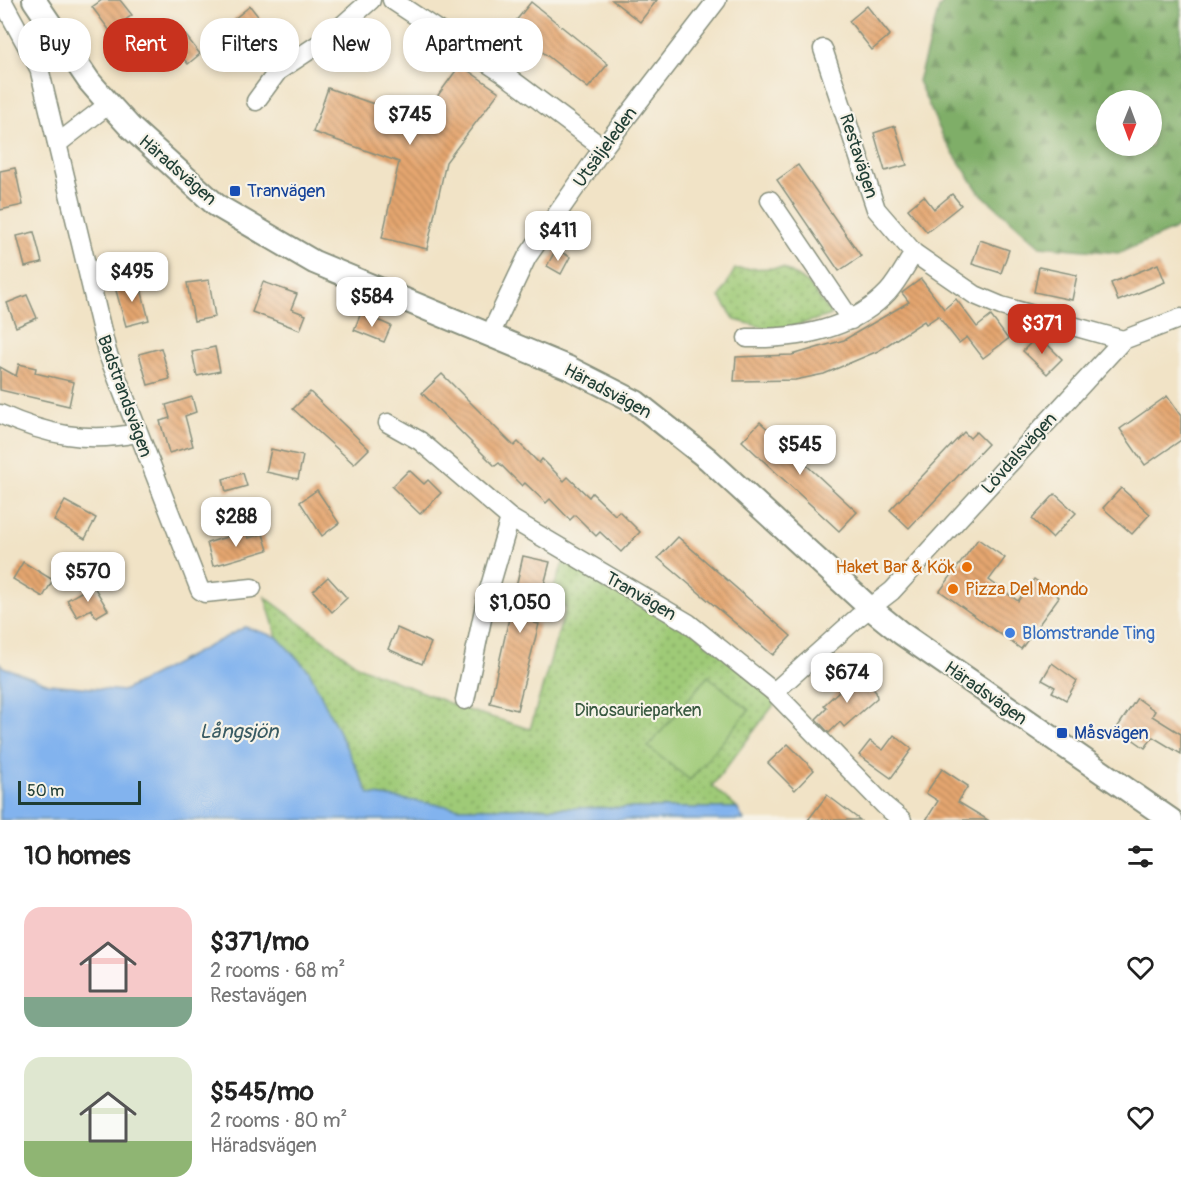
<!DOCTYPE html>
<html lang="en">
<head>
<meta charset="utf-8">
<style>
  body { margin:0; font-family:Pangolin,sans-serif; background:#f2f2f2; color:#222; height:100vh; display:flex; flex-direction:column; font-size:22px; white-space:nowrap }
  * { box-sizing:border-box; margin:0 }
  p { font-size:20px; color:#767676 }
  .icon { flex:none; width:33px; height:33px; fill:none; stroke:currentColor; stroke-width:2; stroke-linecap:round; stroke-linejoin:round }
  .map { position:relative; height:820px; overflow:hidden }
  .side { display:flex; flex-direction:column; background:#fff; flex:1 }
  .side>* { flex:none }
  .banner { position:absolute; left:18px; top:18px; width:600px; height:54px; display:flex; gap:12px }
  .needle { width:39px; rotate:181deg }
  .buttons { position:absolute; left:1096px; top:90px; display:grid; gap:12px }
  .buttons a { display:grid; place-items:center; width:66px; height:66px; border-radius:50%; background:#fff; box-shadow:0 3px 9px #0003; font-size:30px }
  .scale { position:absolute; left:18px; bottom:15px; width:123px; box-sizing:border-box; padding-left:6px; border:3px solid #1f3d34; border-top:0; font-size:16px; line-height:21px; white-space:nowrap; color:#1f3d34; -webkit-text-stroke:4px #f7f3e8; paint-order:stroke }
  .price { position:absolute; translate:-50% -51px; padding:0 14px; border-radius:12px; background:#fff; color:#222; font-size:20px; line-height:39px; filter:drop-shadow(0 2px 3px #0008) }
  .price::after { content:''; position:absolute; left:50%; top:36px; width:18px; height:14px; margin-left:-9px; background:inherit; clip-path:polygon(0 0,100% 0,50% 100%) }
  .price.current { background:#c8321e; color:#fff }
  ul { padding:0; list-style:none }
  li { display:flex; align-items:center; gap:18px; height:150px; padding:0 24px }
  li span { display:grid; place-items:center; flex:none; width:168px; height:120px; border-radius:18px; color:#555 }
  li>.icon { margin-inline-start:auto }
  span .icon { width:72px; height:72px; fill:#fffc; stroke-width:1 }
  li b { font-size:26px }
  h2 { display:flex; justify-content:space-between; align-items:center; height:72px; padding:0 24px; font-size:26px }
  .pill { padding:0 21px; border-radius:24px; background:#fff; box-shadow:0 3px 9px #0003; font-size:21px; line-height:54px }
  .pill.current { background:#c8321e; color:#fff }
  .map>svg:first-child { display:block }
</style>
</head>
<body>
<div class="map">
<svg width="1181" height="820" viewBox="0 0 1181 820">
  <defs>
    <pattern id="forest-firs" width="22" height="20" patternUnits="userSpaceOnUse" patternTransform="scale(1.5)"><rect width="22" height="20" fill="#7fae68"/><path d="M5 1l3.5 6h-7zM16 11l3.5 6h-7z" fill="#678f56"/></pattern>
    <pattern id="park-dots" width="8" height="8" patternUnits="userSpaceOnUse" patternTransform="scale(1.5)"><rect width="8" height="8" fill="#9fca77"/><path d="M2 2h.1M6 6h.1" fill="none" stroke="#81a562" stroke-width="1.8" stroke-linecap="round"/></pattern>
    <pattern id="building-back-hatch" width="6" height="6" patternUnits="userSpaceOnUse" patternTransform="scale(1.5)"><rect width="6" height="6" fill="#e5a66f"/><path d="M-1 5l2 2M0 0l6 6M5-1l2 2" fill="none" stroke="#b9885c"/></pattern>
  </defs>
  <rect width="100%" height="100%" fill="#f7f3e8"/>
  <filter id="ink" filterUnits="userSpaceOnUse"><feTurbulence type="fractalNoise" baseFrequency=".0167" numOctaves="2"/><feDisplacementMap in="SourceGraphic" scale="12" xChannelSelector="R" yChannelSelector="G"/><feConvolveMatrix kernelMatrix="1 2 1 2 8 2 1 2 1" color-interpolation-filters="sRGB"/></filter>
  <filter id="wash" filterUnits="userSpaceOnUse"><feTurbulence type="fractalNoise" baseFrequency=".008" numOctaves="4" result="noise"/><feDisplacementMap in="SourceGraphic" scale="24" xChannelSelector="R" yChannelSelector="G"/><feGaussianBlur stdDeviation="1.35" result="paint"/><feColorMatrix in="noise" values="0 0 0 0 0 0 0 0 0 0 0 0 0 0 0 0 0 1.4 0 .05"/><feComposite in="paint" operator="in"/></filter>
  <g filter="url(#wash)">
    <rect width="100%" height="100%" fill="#f1e3c6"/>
    <path fill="url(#forest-firs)" stroke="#4f764e" stroke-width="1.5" fill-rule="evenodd" d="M 945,0 L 1181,0 L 1181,224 L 1173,230 L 1119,253 L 1040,246 L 979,192 L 944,139 L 918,81 L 939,8 ZM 1107,100 L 1152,100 L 1152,146 L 1107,146 Z"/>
    <g fill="url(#park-dots)" stroke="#5f8456" stroke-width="1.5">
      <path d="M 783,268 L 808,283 L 832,315 L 777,331 L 735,320 L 720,297 L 735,269 Z"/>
      <path d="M 567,553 L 688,623 L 779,698 L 712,786 L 737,808 L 459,808 L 369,794 L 309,671 L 277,637 L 265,597 L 360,667 L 464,709 L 530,729 L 566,607 L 549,600 Z"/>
    </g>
    <path fill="#9fca77" stroke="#5f8456" stroke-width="1.5" d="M 708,676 L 749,710 L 690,780 L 648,747 Z"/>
    <path fill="#82b3ee" stroke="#507891" stroke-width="1.5" d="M 245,627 L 277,637 L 309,671 L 369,794 L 459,808 L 737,808 L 744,820 L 0,820 L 0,663 L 3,667 L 49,684 L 123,691 Z"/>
    <g id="blocks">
      <g fill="url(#building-back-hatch)">
        <path d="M 102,0 L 120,0 L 132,15 L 110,31 L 92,7 Z"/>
        <path d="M 612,0 L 657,0 L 640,22 Z"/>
        <path d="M 531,2 L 608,64 L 588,88 L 511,27 Z"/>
        <path d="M 250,6 L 264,24 L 268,21 L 279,35 L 260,50 L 250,37 L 247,39 L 233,20 Z"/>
        <path d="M 867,6 L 890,35 L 872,50 L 849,21 Z"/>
        <path d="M 183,32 L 200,54 L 188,64 L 170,42 Z"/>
        <path d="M 460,65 L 499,92 L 446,162 L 427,249 L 382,238 L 399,162 L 313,132 L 328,88 L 420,120 Z"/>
        <path d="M 895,126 L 907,165 L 885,171 L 874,133 Z"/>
        <path d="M 798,165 L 861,256 L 839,271 L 777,180 Z"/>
        <path d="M 15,168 L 23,205 L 0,210 L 0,171 Z"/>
        <path d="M 952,194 L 961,205 L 927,232 L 908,209 L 924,196 L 934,209 Z"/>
        <path d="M 34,232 L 42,263 L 25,267 L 17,236 Z"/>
        <path d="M 980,240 L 1009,250 L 1001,273 L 972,264 Z"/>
        <path d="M 556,249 L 570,257 L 561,274 L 547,266 Z"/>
        <path d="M 1158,264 L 1165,282 L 1118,301 L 1111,283 Z"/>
        <path d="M 1039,267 L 1077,275 L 1072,300 L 1034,292 Z"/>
        <path d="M 921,279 L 944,309 L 956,299 L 977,327 L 991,316 L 1008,339 L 983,358 L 967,337 L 959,343 L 938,316 L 926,324 L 924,321 L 878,351 L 824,374 L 795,380 L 734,381 L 736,357 L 792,355 L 844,340 L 909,302 L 902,293 Z"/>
        <path d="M 209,280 L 215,317 L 194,321 L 187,283 Z"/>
        <path d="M 139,281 L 149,320 L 126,326 L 115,287 Z"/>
        <path d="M 263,282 L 297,294 L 291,309 L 306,315 L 300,330 L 252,312 Z"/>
        <path d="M 27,295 L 37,318 L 16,327 L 7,303 Z"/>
        <path d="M 361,313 L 391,326 L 384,342 L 354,330 Z"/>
        <path d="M 1038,335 L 1062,359 L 1047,374 L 1023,351 Z"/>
        <path d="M 215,347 L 220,371 L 197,376 L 192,352 Z"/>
        <path d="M 161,348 L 170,379 L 148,385 L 139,354 Z"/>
        <path d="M 19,364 L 36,368 L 35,373 L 74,382 L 69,406 L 0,390 L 0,367 L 16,376 Z"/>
        <path d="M 442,374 L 514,446 L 518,442 L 539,463 L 542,459 L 564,481 L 568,477 L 589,497 L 592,493 L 615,515 L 619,511 L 640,532 L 621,552 L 600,532 L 596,536 L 575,515 L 570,520 L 550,499 L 546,503 L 525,483 L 522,486 L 499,463 L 495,466 L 422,393 Z"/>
        <path d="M 310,392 L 369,449 L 354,464 L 293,409 Z"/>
        <path d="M 1167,396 L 1181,416 L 1181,440 L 1145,465 L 1120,429 Z"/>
        <path d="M 192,397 L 196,412 L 185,416 L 193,446 L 169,453 L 160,421 L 170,418 L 166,405 Z"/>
        <path d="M 760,422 L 857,512 L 839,531 L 742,441 Z"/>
        <path d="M 964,432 L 970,438 L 976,432 L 988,444 L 909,528 L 890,510 Z"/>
        <path d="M 271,449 L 303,456 L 298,479 L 266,472 Z"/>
        <path d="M 409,470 L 424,484 L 428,480 L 441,493 L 420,514 L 392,487 Z"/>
        <path d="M 243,473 L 247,486 L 226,492 L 223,479 Z"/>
        <path d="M 1121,488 L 1150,514 L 1132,534 L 1103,508 Z"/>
        <path d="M 317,490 L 339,523 L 322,536 L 300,502 Z"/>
        <path d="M 1055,494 L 1076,513 L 1052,538 L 1032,519 Z"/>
        <path d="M 65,501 L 96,518 L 85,539 L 54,521 Z"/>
        <path d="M 246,531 L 248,538 L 263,534 L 268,550 L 213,566 L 207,543 Z"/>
        <path d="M 678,537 L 791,636 L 773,655 L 658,558 Z"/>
        <path d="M 978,539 L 1005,558 L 989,580 L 1018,601 L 1034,579 L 1059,597 L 1021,649 L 940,591 Z"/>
        <path d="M 523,556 L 550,562 L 534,623 L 539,624 L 517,710 L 490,703 Z"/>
        <path d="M 23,562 L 53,580 L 43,597 L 13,579 Z"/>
        <path d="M 328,577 L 347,598 L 332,612 L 313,591 Z"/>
        <path d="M 93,585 L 108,610 L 96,617 L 91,609 L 77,617 L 67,600 Z"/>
        <path d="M 397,628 L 431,643 L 422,664 L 388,649 Z"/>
        <path d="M 1052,663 L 1077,681 L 1066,700 L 1052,692 L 1055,687 L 1042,680 Z"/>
        <path d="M 862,677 L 876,692 L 877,698 L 844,727 L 840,722 L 829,733 L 816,719 L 827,708 L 824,705 L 853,678 Z"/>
        <path d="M 1137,698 L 1155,711 L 1152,716 L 1181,734 L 1181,754 L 1153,737 L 1145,748 L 1117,728 Z"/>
        <path d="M 894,735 L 912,749 L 891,778 L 859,755 L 870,741 L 883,750 Z"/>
        <path d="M 788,744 L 814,770 L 795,790 L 768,763 Z"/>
        <path d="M 942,769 L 968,786 L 958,802 L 988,820 L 926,820 L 938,801 L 926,793 Z"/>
        <path d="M 827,795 L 860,820 L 808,820 Z"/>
      </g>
    </g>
  </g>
  <g filter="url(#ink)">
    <use href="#blocks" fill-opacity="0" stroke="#88907d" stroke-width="1.5"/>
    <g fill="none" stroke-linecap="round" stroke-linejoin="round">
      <g stroke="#88907d" stroke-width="21">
        <g id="minor">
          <path d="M 2,0 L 39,68 L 107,352 L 200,590 L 205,593 L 252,588"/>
          <path d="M 392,0 L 504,74 L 603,148"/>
          <path d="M 823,49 L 876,209 L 914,253 L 975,295 L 1001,306 L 1123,340"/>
          <path d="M 256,101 L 278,71 L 328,38 L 371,0"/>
          <path d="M 57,144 L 109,104"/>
          <path d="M 770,200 L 851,320"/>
          <path d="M 490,335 L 527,257 L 603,148 L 717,0"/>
          <path d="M 747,338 C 797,339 852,330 888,292 C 898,281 906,265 914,253"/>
          <path d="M 0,414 C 46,435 88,443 137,433"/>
          <path d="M 388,423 L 420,441 L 510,518 L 688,623 L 774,692 L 885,806 L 902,820"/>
          <path d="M 774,692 L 857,618 L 892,591 L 1123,340 L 1181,318"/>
          <path d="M 465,700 L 486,600 L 510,518"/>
        </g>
      </g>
      <g stroke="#88907d" stroke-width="26">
        <path id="tertiary" d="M 34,0 L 89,81 L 109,104 L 130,127 L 216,205 L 314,262 L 569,368 L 636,402 L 708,459 L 870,608 L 901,633 L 1171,820"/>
      </g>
      <use href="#minor" stroke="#fff" stroke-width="18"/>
      <use href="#tertiary" stroke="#fff" stroke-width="22"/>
    </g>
  </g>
  <g fill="#1a4fb4" stroke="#f7f3e8" stroke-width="2">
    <rect x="229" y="185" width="12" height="12" rx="3"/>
    <rect x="1056" y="727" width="12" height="12" rx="3"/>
  </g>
  <g fill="#e8710a" stroke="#f7f3e8" stroke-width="2">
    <circle cx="967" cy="567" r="6"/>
    <circle cx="953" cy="589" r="6"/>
  </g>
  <circle fill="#3f7fe0" stroke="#f7f3e8" stroke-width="2" cx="1010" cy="633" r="6"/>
  <g text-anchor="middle" stroke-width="4.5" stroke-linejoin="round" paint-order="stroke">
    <g font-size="18" fill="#1f3d34" stroke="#f7f3e8">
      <text transform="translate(605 147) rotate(-54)" y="6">Utsäljeleden</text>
      <text transform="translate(859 156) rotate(72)" y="6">Restavägen</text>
      <text transform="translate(178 170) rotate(41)" y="6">Häradsvägen</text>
      <text transform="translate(608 391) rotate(28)" y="6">Häradsvägen</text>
      <text transform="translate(125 396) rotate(70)" y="6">Badstrandsvägen</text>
      <text transform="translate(1019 453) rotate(-48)" y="6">Lövdalsvägen</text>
      <text transform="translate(641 596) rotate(30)" y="6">Tranvägen</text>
      <text transform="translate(986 693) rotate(35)" y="6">Häradsvägen</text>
    </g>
    <g font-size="18" fill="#164399" stroke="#f7f3e8" text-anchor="start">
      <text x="247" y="197">Tranvägen</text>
      <text x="1074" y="739">Måsvägen</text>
    </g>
    <g font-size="18" fill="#c56008" stroke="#f7f3e8" text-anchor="end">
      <text x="955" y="573">Haket Bar &amp; Kök</text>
      <text x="965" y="595" text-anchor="start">Pizza Del Mondo</text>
    </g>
    <g font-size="18" fill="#366cbe" stroke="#f7f3e8" text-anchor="start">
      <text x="1022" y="639">Blomstrande Ting</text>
    </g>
    <g font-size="18" fill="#395941" stroke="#f7f3e8">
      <text x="638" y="716">Dinosaurieparken</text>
    </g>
    <g font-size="20" font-style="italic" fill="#385a62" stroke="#f7f3e8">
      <text x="239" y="738">Långsjön</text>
    </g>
  </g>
</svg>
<div class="buttons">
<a><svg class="needle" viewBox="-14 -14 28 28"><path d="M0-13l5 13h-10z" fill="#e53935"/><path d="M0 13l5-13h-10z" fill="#767676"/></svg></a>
</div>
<div class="scale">50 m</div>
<b class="price" style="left:410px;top:146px">$745</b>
<b class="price" style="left:558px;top:262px">$411</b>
<b class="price" style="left:132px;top:303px">$495</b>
<b class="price" style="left:372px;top:328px">$584</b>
<b class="price current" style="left:1042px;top:355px">$371</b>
<b class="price" style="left:800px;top:476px">$545</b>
<b class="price" style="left:236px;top:548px">$288</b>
<b class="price" style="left:88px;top:603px">$570</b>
<b class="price" style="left:520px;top:634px">$1,050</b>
<b class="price" style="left:847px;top:704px">$674</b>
<div class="banner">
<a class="pill">Buy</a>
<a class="pill current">Rent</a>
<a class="pill">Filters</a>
<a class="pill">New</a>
<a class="pill">Apartment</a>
</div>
</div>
<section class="side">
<h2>10 homes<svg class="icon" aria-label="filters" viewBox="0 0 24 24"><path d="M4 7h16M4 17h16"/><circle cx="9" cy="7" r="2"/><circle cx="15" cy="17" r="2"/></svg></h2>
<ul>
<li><span style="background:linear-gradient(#f6c9c9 75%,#7fa58c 0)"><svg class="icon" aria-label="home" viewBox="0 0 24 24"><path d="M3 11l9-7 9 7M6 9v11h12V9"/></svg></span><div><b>$371/mo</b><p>2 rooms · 68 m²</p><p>Restavägen</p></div><svg class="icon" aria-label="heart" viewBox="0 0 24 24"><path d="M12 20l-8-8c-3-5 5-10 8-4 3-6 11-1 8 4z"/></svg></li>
<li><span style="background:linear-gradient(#dfe7d0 70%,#8fb573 0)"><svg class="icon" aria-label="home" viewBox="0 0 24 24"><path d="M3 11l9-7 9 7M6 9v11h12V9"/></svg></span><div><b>$545/mo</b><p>2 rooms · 80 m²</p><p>Häradsvägen</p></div><svg class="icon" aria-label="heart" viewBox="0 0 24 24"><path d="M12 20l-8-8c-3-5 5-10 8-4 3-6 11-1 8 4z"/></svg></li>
</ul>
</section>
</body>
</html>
